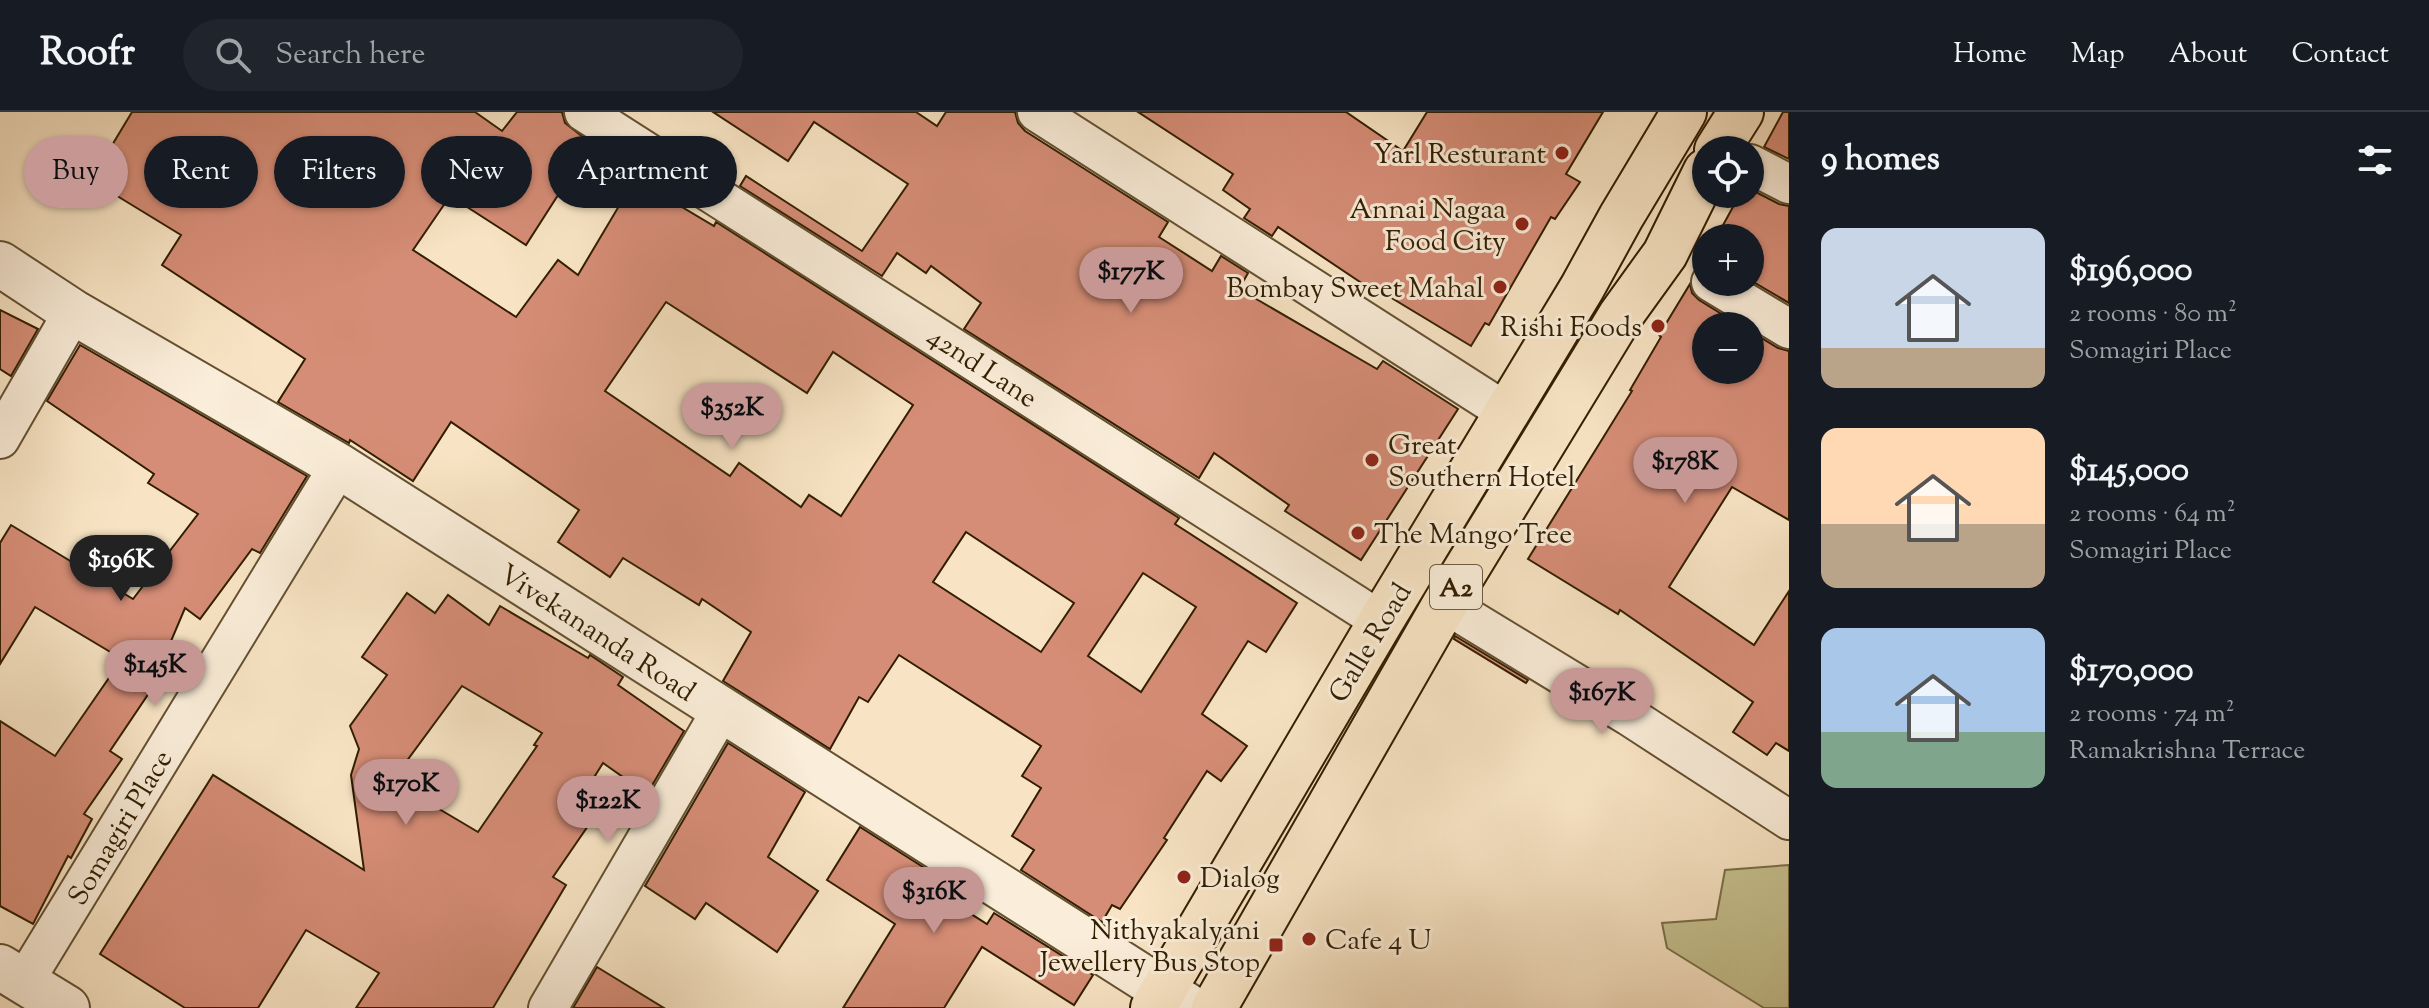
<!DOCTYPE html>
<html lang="en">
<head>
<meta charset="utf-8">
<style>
  body { margin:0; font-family:"Sorts Mill Goudy",serif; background:#20242c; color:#f1f3f6; height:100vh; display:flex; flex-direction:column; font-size:30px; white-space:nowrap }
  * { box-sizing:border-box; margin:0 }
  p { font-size:26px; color:#9ea1a6 }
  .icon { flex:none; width:44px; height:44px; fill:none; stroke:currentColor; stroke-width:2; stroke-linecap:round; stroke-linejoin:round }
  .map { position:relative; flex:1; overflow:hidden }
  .sheet { display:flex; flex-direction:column; background:#171b24; width:640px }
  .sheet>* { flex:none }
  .hud { position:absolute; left:24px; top:24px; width:760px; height:72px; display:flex; gap:16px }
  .fabs { position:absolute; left:1692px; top:24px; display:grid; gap:16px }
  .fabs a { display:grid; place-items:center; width:72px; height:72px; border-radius:50%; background:#171b24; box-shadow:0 2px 6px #0004; font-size:40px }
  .price { position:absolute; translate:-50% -68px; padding:0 18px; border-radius:28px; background:#c59692; color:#111; font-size:26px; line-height:52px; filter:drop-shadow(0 2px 4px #0008) }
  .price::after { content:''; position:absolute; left:50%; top:48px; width:24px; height:18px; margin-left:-12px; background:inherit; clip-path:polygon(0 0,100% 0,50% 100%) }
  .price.active { background:#222; color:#fff }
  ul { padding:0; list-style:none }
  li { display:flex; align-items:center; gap:24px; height:200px; padding:0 32px }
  li span { display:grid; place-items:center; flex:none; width:224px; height:160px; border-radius:16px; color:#555 }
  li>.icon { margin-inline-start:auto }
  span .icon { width:96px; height:96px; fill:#fffc; stroke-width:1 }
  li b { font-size:34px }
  h2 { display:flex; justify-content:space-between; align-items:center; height:96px; padding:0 32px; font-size:34px }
  .chip { padding:0 28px; border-radius:36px; background:#171b24; box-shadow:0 2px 6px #0004; font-size:28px; line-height:72px }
  .chip.active { background:#c59692; color:#111 }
  header { display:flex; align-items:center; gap:48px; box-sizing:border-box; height:112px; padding:0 40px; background:#171b24; border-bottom:2px solid #363941 }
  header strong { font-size:38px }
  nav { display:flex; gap:44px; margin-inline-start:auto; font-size:28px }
  .search { width:560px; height:72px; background:#20242c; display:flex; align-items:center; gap:20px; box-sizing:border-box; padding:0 28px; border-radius:44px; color:#9ea1a6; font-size:30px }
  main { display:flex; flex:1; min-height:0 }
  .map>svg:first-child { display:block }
</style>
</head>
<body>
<header>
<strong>Roofr</strong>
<div class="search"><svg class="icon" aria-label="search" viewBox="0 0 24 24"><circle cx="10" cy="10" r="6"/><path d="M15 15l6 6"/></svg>Search here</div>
<nav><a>Home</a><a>Map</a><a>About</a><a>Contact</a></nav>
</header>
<main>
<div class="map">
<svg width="1789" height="896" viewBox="0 0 1789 896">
  <rect width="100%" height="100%" fill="#f8e4c4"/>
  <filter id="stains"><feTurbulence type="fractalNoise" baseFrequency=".0025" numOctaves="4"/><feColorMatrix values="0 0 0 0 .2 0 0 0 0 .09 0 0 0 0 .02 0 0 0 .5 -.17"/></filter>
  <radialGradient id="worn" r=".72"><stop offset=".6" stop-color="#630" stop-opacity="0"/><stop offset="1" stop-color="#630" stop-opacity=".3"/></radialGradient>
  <path fill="#c5c18f" stroke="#7b7048" stroke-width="2" d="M 1789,753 L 1789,896 L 1764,896 L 1667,836 L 1662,811 L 1716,807 L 1725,758 Z"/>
  <g fill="#d68d77" stroke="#311e00" stroke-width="2" fill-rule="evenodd">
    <path d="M 132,0 L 475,0 L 502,19 L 517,0 L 562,0 L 565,11 L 588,29 L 572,52 L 576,55 L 526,133 L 450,84 L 413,138 L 516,205 L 558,148 L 578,163 L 635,67 L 714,114 L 716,110 L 1179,406 L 1175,412 L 1297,491 L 1266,540 L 1248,529 L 1202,602 L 1247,634 L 1221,669 L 1207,659 L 1164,726 L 1167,728 L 1120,797 L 1112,793 L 1102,810 L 1021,758 L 1034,738 L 1012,724 L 1041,676 L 1022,664 L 1041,634 L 899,543 L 868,590 L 859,585 L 830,637 L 723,569 L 751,520 L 702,487 L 699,493 L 623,446 L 610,465 L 558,430 L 579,398 L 451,310 L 413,369 L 350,328 L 349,331 L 278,290 L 305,247 L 162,153 L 181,123 L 91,68 ZM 666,190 L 807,281 L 833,240 L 913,293 L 841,404 L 809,383 L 801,395 L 739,351 L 730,364 L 605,279 ZM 966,420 L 1074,491 L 1041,540 L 933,470 ZM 1143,461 L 1196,495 L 1141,580 L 1088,544 Z"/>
    <path d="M 713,0 L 916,0 L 937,14 L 946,0 L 1015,0 L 1018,11 L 1025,19 L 1168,110 L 1159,125 L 1212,159 L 1221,144 L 1248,161 L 1239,177 L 1377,257 L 1383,249 L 1458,297 L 1361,448 L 1285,399 L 1289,393 L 1214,341 L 1199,366 L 964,217 L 981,191 L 931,154 L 926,161 L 897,141 L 882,164 L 740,74 L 746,64 L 862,139 L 908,72 L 814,10 L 788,49 Z"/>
    <path d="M 1138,0 L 1346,0 L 1403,39 L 1427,0 L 1603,0 L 1566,62 L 1580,70 L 1555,107 L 1551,105 L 1489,213 L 1485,211 L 1471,234 L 1370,173 L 1369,176 L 1278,115 L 1272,124 L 1244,106 L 1250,97 L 1223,78 L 1233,62 Z"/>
    <path d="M 1783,0 L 1789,0 L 1789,47 L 1764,35 Z"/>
    <path d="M 1750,77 L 1779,92 L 1789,94 L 1789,191 L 1750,168 L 1750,126 L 1716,126 L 1740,82 L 1750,82 Z"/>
    <path d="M 1690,172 L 1692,181 L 1699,188 L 1741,214 L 1706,214 L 1706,258 L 1750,258 L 1750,219 L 1778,236 L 1789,239 L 1789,408 L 1732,375 L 1669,475 L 1754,533 L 1789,479 L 1789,639 L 1776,631 L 1767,643 L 1733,620 L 1753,590 L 1620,498 L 1618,502 L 1528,447 L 1632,279 L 1630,278 L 1661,225 L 1659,223 Z"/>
    <path d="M 0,198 L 38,217 L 11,264 L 0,257 Z"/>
    <path d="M 80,233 L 307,364 L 260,441 L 252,437 L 200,507 L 185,496 L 149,581 L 110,639 L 122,647 L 84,702 L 92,707 L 71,746 L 68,744 L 33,812 L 0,794 L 0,609 L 55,644 L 122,547 L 35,495 L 0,552 L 0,431 L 11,413 L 133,487 L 198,402 L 148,371 L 154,362 L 47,289 Z"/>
    <path d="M 407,481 L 435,501 L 448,483 L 489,513 L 500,494 L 588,546 L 590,543 L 623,565 L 618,573 L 684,619 L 647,682 L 603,651 L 573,699 L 590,711 L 553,765 L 566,773 L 493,896 L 356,896 L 379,861 L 306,818 L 258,896 L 185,896 L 100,842 L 213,663 L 364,758 L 351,663 L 359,637 L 350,614 L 387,563 L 362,545 ZM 462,574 L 542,621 L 534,633 L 537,634 L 478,720 L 392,669 Z"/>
    <path d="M 1455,524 L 1528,568 L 1526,571 L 1454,527 Z"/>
    <path d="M 728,631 L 805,680 L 768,745 L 818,779 L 777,840 L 706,791 L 695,807 L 645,774 Z"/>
    <path d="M 860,715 L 934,762 L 927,774 L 987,812 L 994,801 L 1093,863 L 1074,893 L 982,835 L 944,896 L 843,896 L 895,812 L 827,768 Z"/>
    <path d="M 597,855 L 664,896 L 573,896 Z"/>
  </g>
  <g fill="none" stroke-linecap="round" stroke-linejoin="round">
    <g stroke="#635031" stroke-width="42">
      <g id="minor">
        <path d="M 584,0 L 1381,509"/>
        <path d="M 1037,0 L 1506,300"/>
        <path d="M 1750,52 L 1789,72"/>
        <path d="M 1711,170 L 1789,217"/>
        <path d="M 0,327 L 73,200"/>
        <path d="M 1445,492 L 1629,604 L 1789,708"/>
        <path d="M 24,870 L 339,354"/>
        <path d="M 548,896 L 721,599"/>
      </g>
    </g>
    <g stroke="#635031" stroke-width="48">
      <g id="tertiary">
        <path d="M 0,152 L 73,200 L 339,354 L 1191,896"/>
        <path d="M 0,855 L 67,896"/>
      </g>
    </g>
    <g stroke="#311e00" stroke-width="48">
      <g id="trunk">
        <path d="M 1717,38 L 1741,0"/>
        <path d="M 1153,896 L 1381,509 L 1582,176 L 1621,105 L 1684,0"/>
        <path d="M 1214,896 L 1445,492 L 1621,203 L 1665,142 L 1706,59"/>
      </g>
    </g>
    <use href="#minor" stroke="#faedd9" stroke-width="38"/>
    <use href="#tertiary" stroke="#faedd9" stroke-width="44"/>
    <use href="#trunk" stroke="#f8e4c4" stroke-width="44"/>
  </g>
  <g fill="#8f2418" stroke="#faedd9" stroke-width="3">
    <circle cx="1562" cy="41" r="8"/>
    <circle cx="1522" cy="112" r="8"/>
    <circle cx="1500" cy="175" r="8"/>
    <circle cx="1658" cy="214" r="8"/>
    <circle cx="1372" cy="348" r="8"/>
    <circle cx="1358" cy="421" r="8"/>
    <circle cx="1184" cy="765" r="8"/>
    <circle cx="1309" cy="827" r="8"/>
    <rect x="1268" y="825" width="16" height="16" rx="4"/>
  </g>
  <g text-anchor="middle" stroke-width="6" stroke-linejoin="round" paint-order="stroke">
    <rect fill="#faedd9" stroke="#6d5c41" stroke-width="2" x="1430" y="453" width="52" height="44" rx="6"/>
    <g font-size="26" font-weight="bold" fill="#311e00">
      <text x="1456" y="484">A2</text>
    </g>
    <g font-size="28" fill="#311e00" stroke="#faedd9" text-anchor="end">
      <text x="1546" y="51">Yarl Resturant</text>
      <text x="1506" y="106">Annai Nagaa<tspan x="1506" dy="32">Food City</tspan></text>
      <text x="1484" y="185">Bombay Sweet Mahal</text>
      <text x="1642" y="224">Rishi Foods</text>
      <text x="1388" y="342" text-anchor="start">Great<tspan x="1388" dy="32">Southern Hotel</tspan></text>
      <text x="1374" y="431" text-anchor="start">The Mango Tree</text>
      <text x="1200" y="775" text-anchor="start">Dialog</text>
      <text x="1260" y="827">Nithyakalyani<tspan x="1260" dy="32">Jewellery Bus Stop</tspan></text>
      <text x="1325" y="837" text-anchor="start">Cafe 4 U</text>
    </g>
    <g font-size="28" fill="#311e00" stroke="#faedd9">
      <text transform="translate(983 254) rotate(33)" y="10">42nd Lane</text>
      <text transform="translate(598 520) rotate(33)" y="10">Vivekananda Road</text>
      <text transform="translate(1369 530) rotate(-59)" y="10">Galle Road</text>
      <text transform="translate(119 715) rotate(-59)" y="10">Somagiri Place</text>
    </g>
  </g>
  <rect width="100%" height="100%" filter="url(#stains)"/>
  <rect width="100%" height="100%" fill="url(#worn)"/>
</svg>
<div class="fabs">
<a><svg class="icon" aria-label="locate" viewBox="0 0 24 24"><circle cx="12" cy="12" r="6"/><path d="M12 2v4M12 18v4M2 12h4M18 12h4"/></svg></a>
<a>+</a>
<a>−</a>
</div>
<b class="price" style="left:1131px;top:203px">$177K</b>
<b class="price" style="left:732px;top:339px">$352K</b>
<b class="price" style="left:1685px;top:393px">$178K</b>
<b class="price active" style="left:121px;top:491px">$196K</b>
<b class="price" style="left:155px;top:596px">$145K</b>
<b class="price" style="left:1602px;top:624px">$167K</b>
<b class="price" style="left:406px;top:715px">$170K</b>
<b class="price" style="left:608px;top:732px">$122K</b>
<b class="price" style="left:934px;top:823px">$316K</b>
<div class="hud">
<a class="chip active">Buy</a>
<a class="chip">Rent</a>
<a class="chip">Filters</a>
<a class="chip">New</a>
<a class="chip">Apartment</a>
</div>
</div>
<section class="sheet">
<h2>9 homes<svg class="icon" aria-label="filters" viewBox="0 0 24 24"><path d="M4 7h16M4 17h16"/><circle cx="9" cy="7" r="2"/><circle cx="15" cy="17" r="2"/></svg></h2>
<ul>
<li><span style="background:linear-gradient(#c9d6e8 75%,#b9a48a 0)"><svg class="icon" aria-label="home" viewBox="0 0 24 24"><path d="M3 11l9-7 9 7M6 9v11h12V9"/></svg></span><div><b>$196,000</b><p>2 rooms · 80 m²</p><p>Somagiri Place</p></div></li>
<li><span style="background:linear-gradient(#ffd9b3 60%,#b9a48a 0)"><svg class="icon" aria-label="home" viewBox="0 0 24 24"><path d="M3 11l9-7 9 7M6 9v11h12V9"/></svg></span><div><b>$145,000</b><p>2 rooms · 64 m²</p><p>Somagiri Place</p></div></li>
<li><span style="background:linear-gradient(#a9c7e8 65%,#7fa58c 0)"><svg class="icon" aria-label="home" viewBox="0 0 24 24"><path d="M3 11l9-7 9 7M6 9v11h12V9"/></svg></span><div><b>$170,000</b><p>2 rooms · 74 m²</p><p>Ramakrishna Terrace</p></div></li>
</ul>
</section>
</main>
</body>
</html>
